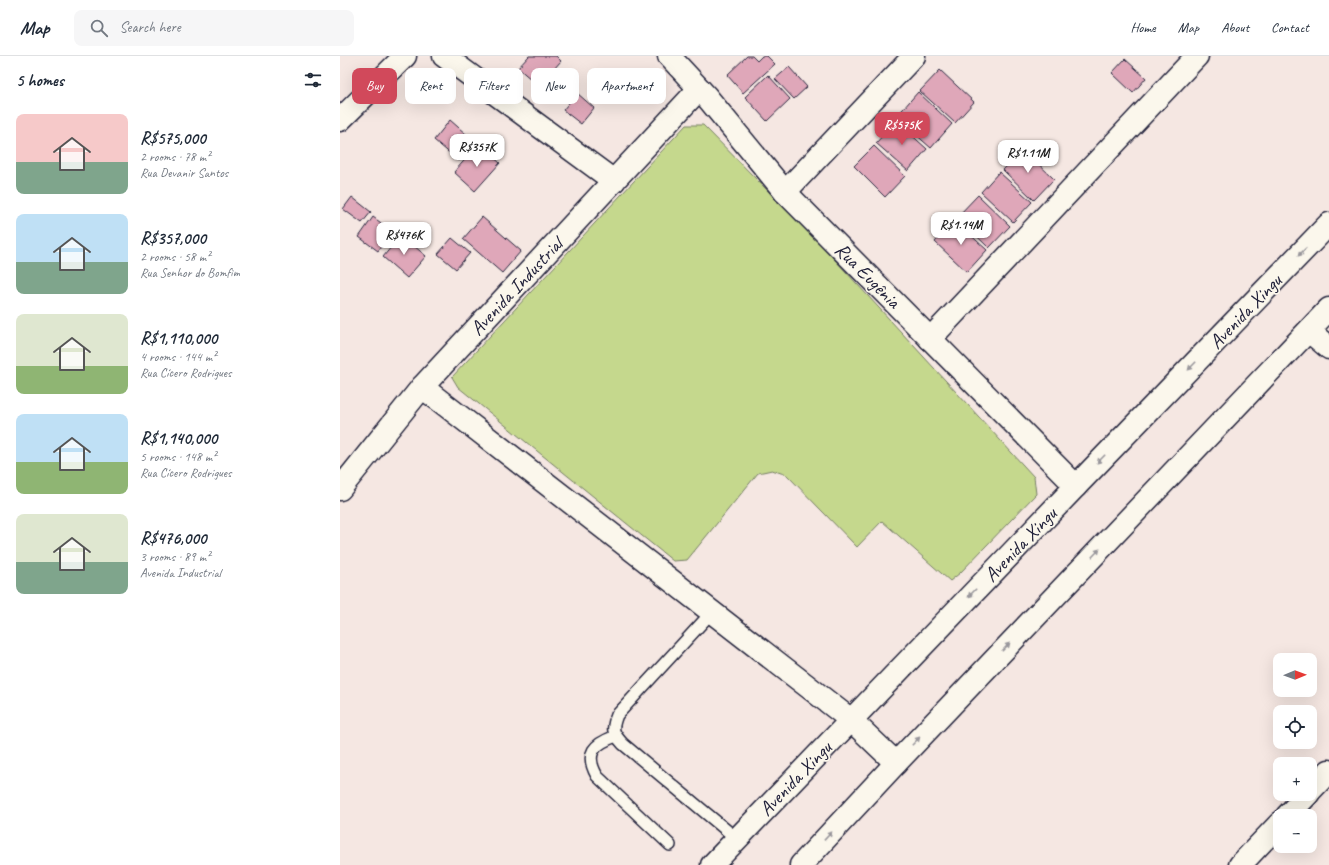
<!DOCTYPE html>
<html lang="en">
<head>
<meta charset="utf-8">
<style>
  body { margin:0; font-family:Caveat,sans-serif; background:#f6f6f7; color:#1f2937; height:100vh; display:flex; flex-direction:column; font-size:15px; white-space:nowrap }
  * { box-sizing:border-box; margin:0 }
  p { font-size:13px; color:#747a83 }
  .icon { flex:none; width:22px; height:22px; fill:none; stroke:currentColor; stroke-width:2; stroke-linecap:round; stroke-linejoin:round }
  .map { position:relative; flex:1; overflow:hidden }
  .panel { display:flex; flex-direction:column; background:#fff; width:340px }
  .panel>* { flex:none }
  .top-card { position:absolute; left:12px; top:12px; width:380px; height:36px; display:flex; gap:8px }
  .needle { width:26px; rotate:89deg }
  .controls { position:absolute; left:933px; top:597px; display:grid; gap:8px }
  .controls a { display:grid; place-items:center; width:44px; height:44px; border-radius:8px; background:#fff; box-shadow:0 4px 16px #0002; font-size:20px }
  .price { position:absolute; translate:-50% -34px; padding:0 9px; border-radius:8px; background:#fff; color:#222; font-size:13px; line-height:26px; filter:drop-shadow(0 1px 2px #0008) }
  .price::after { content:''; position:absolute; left:50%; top:24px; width:12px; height:9px; margin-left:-6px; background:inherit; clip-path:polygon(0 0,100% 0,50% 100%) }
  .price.active { background:#d1495b; color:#fff }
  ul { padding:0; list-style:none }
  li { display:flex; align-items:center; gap:12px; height:100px; padding:0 16px }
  li span { display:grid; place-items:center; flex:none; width:112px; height:80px; border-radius:8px; color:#555 }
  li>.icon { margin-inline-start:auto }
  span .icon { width:48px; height:48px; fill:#fffc; stroke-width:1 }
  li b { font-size:17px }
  h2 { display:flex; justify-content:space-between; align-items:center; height:48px; padding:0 16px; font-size:17px }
  .pill { padding:0 14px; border-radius:8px; background:#fff; box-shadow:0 4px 16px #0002; font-size:14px; line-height:36px }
  .pill.active { background:#d1495b; color:#fff }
  header { display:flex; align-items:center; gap:24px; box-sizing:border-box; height:56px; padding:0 20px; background:#fff; border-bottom:1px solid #e0e1e3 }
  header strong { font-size:19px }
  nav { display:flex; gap:22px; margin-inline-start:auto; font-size:14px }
  .search { width:280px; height:36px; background:#f6f6f7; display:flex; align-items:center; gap:10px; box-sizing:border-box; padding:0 14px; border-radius:8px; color:#747a83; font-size:15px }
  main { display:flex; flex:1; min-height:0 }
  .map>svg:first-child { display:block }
</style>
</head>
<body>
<header>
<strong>Map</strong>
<div class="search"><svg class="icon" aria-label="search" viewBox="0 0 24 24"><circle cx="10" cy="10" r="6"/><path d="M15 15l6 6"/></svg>Search here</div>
<nav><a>Home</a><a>Map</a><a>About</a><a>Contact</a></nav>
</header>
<main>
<section class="panel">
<h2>5 homes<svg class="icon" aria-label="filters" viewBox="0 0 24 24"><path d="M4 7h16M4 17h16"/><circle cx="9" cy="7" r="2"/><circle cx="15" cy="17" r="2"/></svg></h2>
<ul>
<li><span style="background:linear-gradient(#f6c9c9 60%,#7fa58c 0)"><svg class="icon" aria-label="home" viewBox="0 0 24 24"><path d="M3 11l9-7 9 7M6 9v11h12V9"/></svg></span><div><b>R$575,000</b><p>2 rooms · 78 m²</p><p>Rua Devanir Santos</p></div></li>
<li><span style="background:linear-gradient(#bfe0f5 60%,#7fa58c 0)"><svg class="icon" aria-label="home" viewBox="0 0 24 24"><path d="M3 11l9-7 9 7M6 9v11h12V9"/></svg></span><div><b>R$357,000</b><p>2 rooms · 58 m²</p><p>Rua Senhor do Bomfim</p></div></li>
<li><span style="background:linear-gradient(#dfe7d0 65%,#8fb573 0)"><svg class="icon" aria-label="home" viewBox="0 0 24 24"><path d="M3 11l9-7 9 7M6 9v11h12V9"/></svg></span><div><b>R$1,110,000</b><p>4 rooms · 144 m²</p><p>Rua Cícero Rodrigues</p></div></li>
<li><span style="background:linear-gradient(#bfe0f5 60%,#8fb573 0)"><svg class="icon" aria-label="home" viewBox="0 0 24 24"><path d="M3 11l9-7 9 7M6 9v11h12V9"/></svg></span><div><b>R$1,140,000</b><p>5 rooms · 148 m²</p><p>Rua Cícero Rodrigues</p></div></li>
<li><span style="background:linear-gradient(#dfe7d0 60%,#7fa58c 0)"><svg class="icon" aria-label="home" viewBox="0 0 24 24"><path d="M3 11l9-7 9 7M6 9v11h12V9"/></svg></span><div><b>R$476,000</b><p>3 rooms · 89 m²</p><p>Avenida Industrial</p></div></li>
</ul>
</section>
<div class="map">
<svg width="989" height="809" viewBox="0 0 989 809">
  <rect width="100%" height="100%" fill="#f5e7e2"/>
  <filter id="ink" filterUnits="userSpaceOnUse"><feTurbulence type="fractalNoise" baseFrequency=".025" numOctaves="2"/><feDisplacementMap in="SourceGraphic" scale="8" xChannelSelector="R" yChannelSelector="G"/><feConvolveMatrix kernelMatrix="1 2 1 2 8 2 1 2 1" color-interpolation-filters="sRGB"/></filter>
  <g filter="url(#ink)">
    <path fill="#c5d88d" stroke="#747d64" d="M 346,69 L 363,69 L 484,192 L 694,421 L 696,438 L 620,517 L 610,525 L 542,465 L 517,491 L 447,419 L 432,414 L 418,417 L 347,504 L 333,505 L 118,331 L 112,321 Z"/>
    <g fill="#dfa7b9" stroke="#22223b">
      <path d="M 189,0 L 216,0 L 221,5 L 199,30 L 178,12 Z"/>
      <path d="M 407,0 L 412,0 L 417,5 L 422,0 L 427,0 L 435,8 L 403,37 L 387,19 Z"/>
      <path d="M 785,3 L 806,22 L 793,37 L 772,17 Z"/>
      <path d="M 449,11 L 467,31 L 454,43 L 435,23 Z"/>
      <path d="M 600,14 L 634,46 L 615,67 L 580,35 Z"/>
      <path d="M 428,19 L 450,43 L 427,65 L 405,41 Z"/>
      <path d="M 578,36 L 612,68 L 591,92 L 556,61 Z"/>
      <path d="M 237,37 L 254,52 L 241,68 L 223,54 Z"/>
      <path d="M 110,64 L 135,86 L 119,105 L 94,84 Z"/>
      <path d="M 556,65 L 587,93 L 568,115 L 536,87 Z"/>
      <path d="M 139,88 L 160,107 L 135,135 L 114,116 Z"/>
      <path d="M 534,90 L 565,120 L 545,141 L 514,110 Z"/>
      <path d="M 683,93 L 714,123 L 694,144 L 663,114 Z"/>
      <path d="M 659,116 L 692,146 L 673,166 L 641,136 Z"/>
      <path d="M 638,139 L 670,170 L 649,192 L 617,161 Z"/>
      <path d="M 12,141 L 31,156 L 22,167 L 3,153 Z"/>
      <path d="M 33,161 L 52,175 L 38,195 L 19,181 Z"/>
      <path d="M 142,161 L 181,195 L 162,217 L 123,183 Z"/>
      <path d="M 614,164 L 647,194 L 627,216 L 595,186 Z"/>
      <path d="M 61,179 L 86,200 L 67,222 L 43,201 Z"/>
      <path d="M 112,182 L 130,197 L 116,213 L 98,198 Z"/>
    </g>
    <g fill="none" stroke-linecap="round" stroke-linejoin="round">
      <g stroke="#22223b" stroke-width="14">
        <g id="service">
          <path d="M 372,556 L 277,659 C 271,674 273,677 283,688 L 397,783"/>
          <path d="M 276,680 C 254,688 244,697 257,720 L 330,789"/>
        </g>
      </g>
      <g stroke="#22223b" stroke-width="25">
        <g id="minor">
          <path d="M 104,0 L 274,125"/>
          <path d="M 329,0 L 366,40 L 445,136 L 736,430"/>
          <path d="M 0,64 L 65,0"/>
          <path d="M 445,136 L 574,0"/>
          <path d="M 969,275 L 989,292"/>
          <path d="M 590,283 L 857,0"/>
          <path d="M 82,331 L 511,664 L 556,707"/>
          <path d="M 0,433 L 82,331 L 359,33"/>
          <path d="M 970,735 L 989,715"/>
          <path d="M 947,760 L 968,738"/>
          <path d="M 900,809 L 940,767"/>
        </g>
      </g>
      <g stroke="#22223b" stroke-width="25">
        <g id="secondary">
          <path d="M 372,809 L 736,430 L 989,168"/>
          <path d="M 461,809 L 556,707 L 989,253"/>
        </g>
      </g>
      <use href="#service" stroke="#fbf7ec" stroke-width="11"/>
      <use href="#minor" stroke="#fbf7ec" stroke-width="22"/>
      <use href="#secondary" stroke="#fbf7ec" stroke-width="22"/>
    </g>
    <defs><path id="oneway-solid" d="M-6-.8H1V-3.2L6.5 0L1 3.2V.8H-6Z"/></defs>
    <g fill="#99979c">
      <use href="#oneway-solid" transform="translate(962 196) rotate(134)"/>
      <use href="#oneway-solid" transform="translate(852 310) rotate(134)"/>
      <use href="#oneway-solid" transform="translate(761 403) rotate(134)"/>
      <use href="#oneway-solid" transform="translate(756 497) rotate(-46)"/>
      <use href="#oneway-solid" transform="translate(632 537) rotate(134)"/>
      <use href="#oneway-solid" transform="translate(666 591) rotate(-46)"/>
      <use href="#oneway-solid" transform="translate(576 685) rotate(-46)"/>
      <use href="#oneway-solid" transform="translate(488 780) rotate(-47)"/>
    </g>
  </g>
  <g text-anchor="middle" stroke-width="3.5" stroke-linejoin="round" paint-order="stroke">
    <g font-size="20" fill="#22223b" stroke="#fbf7ec">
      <text transform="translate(528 219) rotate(45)" y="7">Rua Eugênia</text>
      <text transform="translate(176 230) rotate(-47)" y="7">Avenida Industrial</text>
      <text transform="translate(905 255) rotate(-46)" y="7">Avenida Xingu</text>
      <text transform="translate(680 488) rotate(-46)" y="7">Avenida Xingu</text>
      <text transform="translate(455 722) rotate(-46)" y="7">Avenida Xingu</text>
    </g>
  </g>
</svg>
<div class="controls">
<a><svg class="needle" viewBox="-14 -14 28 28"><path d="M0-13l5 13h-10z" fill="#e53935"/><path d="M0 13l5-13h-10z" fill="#747a83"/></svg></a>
<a><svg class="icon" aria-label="locate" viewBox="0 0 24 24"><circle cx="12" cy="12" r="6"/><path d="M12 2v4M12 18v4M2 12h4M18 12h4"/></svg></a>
<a>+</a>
<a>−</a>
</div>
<b class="price active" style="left:562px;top:90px">R$575K</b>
<b class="price" style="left:137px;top:112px">R$357K</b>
<b class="price" style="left:688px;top:118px">R$1.11M</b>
<b class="price" style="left:621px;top:190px">R$1.14M</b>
<b class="price" style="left:64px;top:200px">R$476K</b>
<div class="top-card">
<a class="pill active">Buy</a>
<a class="pill">Rent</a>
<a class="pill">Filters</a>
<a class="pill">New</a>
<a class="pill">Apartment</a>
</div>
</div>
</main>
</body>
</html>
